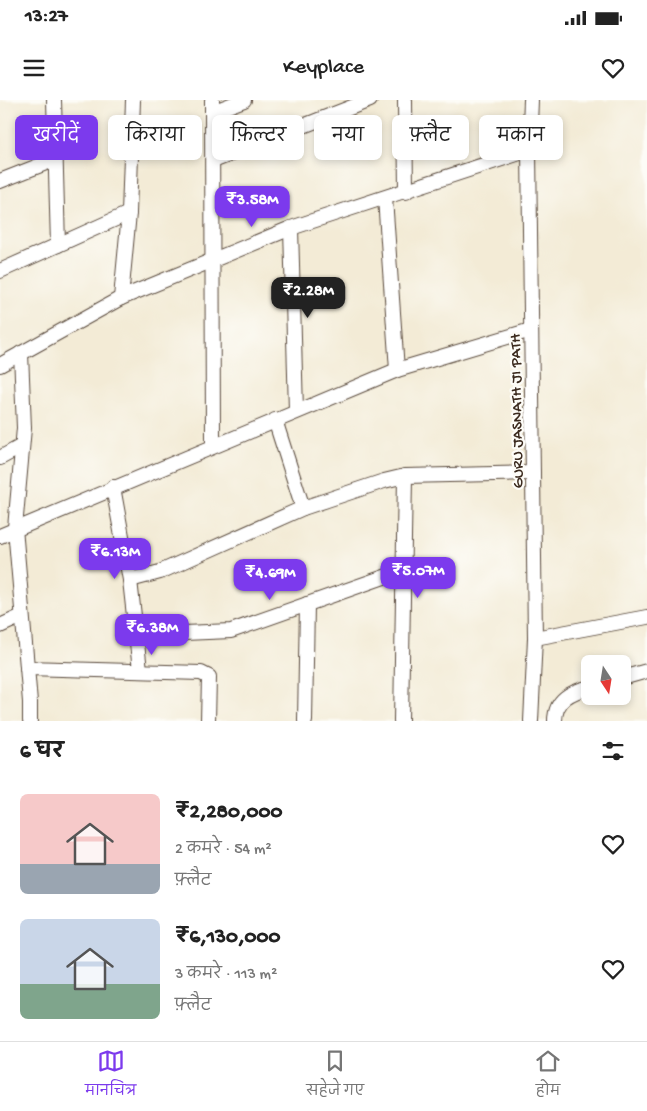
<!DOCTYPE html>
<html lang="hi">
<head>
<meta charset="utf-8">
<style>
  body { margin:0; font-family:"Gochi Hand","Playpen Sans Deva",sans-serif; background:#f2f2f2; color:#222; height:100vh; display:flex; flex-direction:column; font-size:19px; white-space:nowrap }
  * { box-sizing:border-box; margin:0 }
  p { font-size:16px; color:#767676 }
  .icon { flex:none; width:28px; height:28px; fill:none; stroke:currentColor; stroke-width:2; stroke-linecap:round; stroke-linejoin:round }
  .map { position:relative; height:621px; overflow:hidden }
  .panel { display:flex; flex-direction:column; background:#fff; flex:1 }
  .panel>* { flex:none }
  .top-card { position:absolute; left:15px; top:15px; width:618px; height:45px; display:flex; gap:10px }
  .needle { width:32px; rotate:168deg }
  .controls { position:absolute; left:581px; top:555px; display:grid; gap:10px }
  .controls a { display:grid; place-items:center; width:50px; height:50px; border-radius:8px; background:#fff; box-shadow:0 2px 8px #0003; font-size:25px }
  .price { position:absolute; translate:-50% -42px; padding:0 11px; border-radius:10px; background:#7c3aed; color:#fff; font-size:16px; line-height:32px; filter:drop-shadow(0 1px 2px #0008) }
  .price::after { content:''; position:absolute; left:50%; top:30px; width:15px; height:11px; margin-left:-8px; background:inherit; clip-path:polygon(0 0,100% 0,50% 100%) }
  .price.active { background:#222; color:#fff }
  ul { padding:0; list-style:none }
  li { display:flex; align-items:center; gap:15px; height:125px; padding:0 20px }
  li span { display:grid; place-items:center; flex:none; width:140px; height:100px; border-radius:8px; color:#555 }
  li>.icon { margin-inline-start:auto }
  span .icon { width:60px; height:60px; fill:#fffc; stroke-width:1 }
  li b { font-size:21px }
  h2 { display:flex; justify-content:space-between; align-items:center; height:60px; padding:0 20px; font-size:21px }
  .pill { padding:0 18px; border-radius:8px; background:#fff; box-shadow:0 2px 8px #0003; font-size:18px; line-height:45px }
  .pill.active { background:#7c3aed; color:#fff }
  .status { display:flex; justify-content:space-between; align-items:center; height:35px; padding:0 25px; background:#fff; direction:ltr }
  .status svg { height:14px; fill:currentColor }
  header { display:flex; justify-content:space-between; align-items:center; height:65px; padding:0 20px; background:#fff; font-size:22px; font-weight:600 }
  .tabs { display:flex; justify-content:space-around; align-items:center; height:70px; border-top:1px solid #e0e0e0; background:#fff; font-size:14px; color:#767676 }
  .tabs a { display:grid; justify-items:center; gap:2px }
  .tabs .active { color:#7c3aed }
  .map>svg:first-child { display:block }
</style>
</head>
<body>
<div class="status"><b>13:27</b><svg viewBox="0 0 49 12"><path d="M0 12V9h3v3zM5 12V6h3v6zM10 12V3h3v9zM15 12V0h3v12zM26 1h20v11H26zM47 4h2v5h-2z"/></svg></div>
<header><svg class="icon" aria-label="menu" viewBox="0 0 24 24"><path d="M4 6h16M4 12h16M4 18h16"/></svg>Keyplace<svg class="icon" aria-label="heart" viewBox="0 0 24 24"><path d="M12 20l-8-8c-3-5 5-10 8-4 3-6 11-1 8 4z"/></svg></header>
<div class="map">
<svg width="647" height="621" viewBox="0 0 647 621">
  <rect width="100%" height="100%" fill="#fdfcf7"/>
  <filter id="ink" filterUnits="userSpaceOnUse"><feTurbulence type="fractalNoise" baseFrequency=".02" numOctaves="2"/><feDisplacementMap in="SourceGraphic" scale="10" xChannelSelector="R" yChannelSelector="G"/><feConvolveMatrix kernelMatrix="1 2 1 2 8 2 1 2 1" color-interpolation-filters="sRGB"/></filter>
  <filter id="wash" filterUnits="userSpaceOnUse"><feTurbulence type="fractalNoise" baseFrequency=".0096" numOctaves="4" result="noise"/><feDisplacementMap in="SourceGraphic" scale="20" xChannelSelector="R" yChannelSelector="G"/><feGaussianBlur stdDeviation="1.12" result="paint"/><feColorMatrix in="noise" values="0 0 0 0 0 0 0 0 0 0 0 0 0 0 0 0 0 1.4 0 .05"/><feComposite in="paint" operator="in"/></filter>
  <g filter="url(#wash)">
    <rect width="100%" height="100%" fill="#f3ebd6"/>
  </g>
  <g filter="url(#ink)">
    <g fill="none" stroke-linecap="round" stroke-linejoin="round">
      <g stroke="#57473a" stroke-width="16">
        <g id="minor">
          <path d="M 54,0 L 58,145"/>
          <path d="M 212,0 L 213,346"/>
          <path d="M 405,0 L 406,92"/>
          <path d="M 212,12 L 244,0"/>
          <path d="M 213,61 L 370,0"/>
          <path d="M 0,81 L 56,59"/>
          <path d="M 385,98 L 397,270"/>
          <path d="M 291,128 L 296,311"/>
          <path d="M 0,171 L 129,113"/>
          <path d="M 121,198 L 129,113 L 133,0"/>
          <path d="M 21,253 L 24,328 L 15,428 L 30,602 L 30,621"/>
          <path d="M 0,265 L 121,198 L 291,128 L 529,50"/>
          <path d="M 275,320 L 303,408"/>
          <path d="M 0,358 L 22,346"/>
          <path d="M 113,387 L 130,480 L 140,570"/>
          <path d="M 0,436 L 397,270 L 531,230"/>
          <path d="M 130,480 L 160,472 L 303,408 L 384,381 L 405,376 L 533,373"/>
          <path d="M 0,526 L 22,516"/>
          <path d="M 138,535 L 231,531 L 404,470"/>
          <path d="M 535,538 L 647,517"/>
          <path d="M 27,568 L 201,573 L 209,577 L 208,621"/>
          <path d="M 622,578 L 647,571"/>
          <path d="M 305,621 L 307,504"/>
          <path d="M 401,621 L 405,376"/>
          <path d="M 531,621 L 535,538 L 529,50 L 531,0"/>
          <path d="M 555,621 C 555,599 571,592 590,587"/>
        </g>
      </g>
      <use href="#minor" stroke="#fff" stroke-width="14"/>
    </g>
  </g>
  <g text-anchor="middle" stroke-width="4.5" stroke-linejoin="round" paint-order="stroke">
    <g font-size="16" fill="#3b2a1e" stroke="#fdfcf7">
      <text transform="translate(515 311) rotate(-91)" y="6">GURU JASNATH JI PATH</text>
    </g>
  </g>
</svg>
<div class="controls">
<a><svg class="needle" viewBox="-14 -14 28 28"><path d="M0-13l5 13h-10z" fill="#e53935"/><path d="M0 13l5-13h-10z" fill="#767676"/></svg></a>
</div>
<b class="price" style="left:252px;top:128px">₹3.58M</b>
<b class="price active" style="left:308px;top:219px">₹2.28M</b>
<b class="price" style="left:115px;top:480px">₹6.13M</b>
<b class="price" style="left:418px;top:499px">₹5.07M</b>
<b class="price" style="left:270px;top:501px">₹4.69M</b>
<b class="price" style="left:152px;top:556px">₹6.38M</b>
<div class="top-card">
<a class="pill active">खरीदें</a>
<a class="pill">किराया</a>
<a class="pill">फ़िल्टर</a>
<a class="pill">नया</a>
<a class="pill">फ़्लैट</a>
<a class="pill">मकान</a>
</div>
</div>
<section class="panel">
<h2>6 घर<svg class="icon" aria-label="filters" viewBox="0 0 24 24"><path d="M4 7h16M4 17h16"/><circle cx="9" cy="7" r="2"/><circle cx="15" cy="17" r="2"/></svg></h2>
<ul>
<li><span style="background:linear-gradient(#f6c9c9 70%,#9aa5b1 0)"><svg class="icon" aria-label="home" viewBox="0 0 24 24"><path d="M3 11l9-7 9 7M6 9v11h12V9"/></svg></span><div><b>₹2,280,000</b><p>2 कमरे · 54 m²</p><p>फ़्लैट</p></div><svg class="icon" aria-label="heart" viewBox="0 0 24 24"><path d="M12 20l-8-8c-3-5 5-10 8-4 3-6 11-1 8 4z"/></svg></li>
<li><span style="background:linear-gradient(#c9d6e8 65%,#7fa58c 0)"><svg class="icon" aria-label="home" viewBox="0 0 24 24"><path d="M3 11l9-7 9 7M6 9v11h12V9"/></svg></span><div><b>₹6,130,000</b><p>3 कमरे · 113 m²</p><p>फ़्लैट</p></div><svg class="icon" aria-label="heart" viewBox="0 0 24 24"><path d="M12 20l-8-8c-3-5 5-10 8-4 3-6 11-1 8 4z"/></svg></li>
</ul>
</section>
<nav class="tabs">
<a class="active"><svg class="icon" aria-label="map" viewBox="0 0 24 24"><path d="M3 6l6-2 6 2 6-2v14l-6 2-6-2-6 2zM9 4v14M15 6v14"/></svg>मानचित्र</a>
<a><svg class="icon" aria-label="saved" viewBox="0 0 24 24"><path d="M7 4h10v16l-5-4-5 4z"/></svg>सहेजे गए</a>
<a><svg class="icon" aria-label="home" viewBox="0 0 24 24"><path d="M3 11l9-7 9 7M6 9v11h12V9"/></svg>होम</a>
</nav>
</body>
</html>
